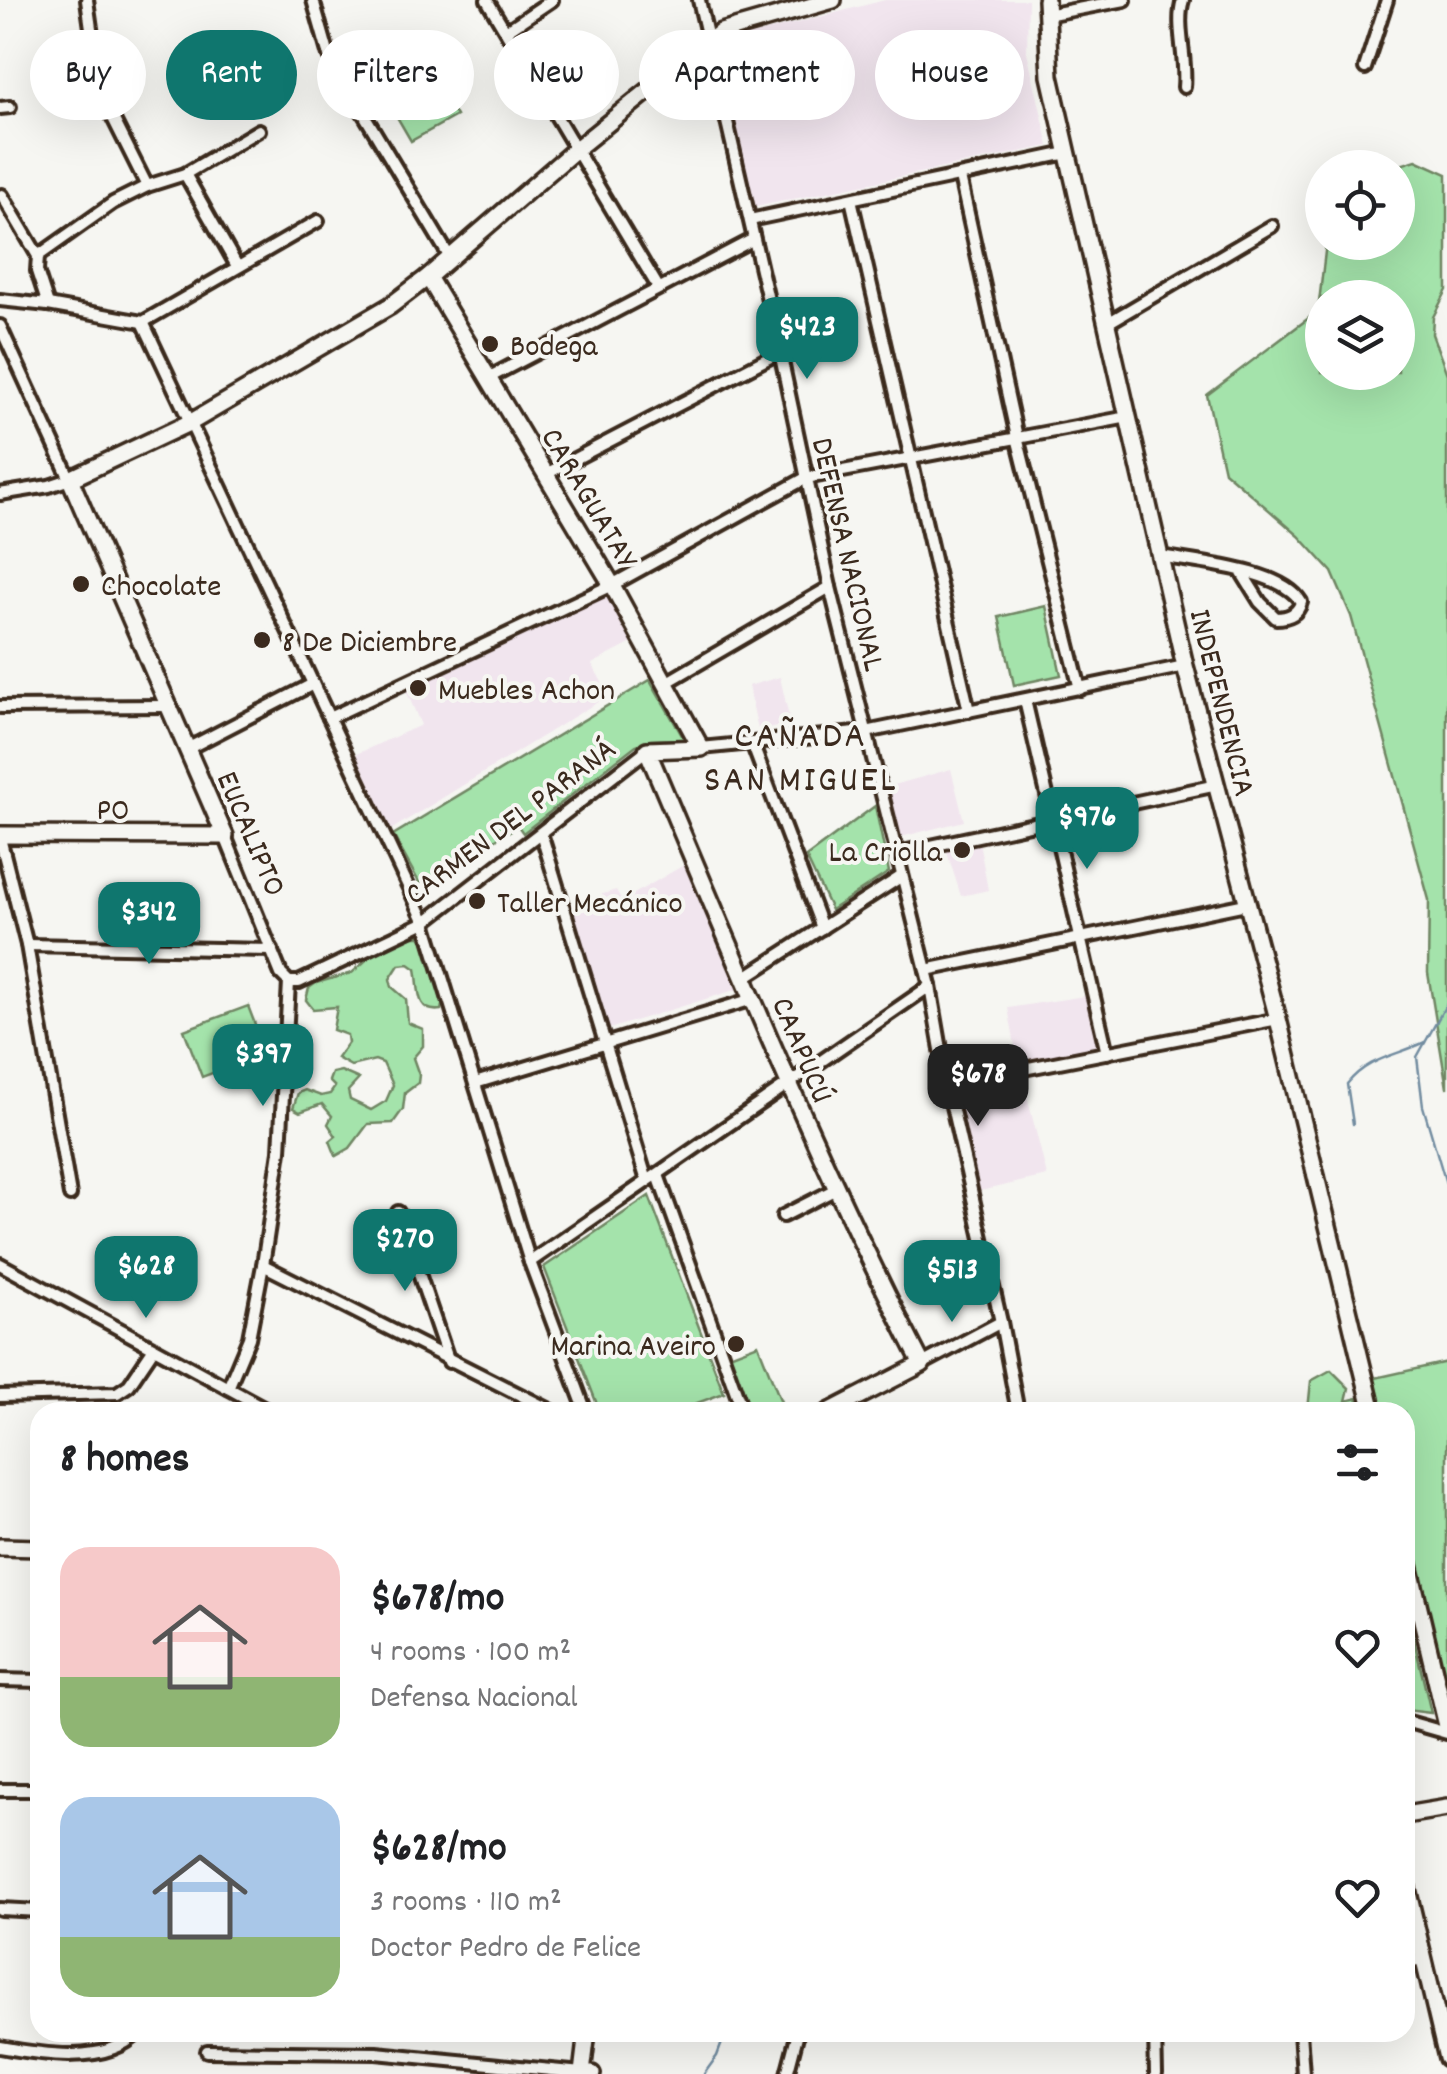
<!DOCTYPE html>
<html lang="en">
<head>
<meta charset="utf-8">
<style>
  body { margin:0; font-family:Dekko,sans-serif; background:#f6f6f6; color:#202124; height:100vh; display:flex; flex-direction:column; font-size:38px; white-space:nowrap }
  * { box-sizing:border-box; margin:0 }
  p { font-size:32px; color:#757577 }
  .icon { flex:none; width:55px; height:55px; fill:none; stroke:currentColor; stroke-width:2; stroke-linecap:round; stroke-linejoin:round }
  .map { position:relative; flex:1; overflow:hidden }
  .panel { position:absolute; left:30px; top:1402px; width:1385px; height:640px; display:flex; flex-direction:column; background:#fff; border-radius:30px; box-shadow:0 10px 40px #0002 }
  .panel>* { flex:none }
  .banner { position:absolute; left:30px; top:30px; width:1388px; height:90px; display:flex; gap:20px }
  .fabs { position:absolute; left:1305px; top:150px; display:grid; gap:20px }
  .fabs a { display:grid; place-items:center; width:110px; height:110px; border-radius:50%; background:#fff; box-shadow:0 10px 40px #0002; font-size:50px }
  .price { position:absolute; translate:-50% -85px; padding:0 22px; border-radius:20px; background:#0f766e; color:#fff; font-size:32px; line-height:65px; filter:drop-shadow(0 2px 5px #0008) }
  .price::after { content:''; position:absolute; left:50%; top:60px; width:30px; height:22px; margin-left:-15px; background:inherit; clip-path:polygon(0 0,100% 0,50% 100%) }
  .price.on { background:#222; color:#fff }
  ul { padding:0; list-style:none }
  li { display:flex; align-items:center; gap:30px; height:250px; padding:0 30px }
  li span { display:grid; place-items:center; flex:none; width:280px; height:200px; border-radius:30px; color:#555 }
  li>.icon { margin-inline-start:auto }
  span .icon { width:120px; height:120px; fill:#fffc; stroke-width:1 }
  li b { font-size:42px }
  h2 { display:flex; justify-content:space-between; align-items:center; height:120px; padding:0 30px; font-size:42px }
  .chip { padding:0 35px; border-radius:45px; background:#fff; box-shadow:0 10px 40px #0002; font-size:35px; line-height:90px }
  .chip.on { background:#0f766e; color:#fff }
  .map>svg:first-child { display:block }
</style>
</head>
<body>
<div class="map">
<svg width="1447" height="2074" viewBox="0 0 1447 2074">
  <rect width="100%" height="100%" fill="#f6f6f2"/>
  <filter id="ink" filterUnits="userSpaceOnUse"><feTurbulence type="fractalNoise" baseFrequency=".01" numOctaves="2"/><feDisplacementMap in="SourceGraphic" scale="20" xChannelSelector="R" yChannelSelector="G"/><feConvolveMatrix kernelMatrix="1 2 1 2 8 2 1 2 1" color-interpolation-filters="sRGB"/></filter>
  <g filter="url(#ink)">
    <g fill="#f1e5ee">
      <path d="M 885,0 L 1028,0 L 1027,52 L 1049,146 L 750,208 L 715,51 L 746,36 Z"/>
      <path d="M 602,596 L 607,597 L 634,642 L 592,664 L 609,695 L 389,831 L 354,755 L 421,725 L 405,688 Z"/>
      <path d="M 780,677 L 791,726 L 758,729 L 748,686 Z"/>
      <path d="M 951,769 L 964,821 L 901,837 L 887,787 Z"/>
      <path d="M 978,836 L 988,890 L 961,896 L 944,843 Z"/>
      <path d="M 689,862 L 738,979 L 738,989 L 609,1029 L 571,904 L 616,890 L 621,899 L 627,898 Z"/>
      <path d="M 1091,995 L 1101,1049 L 1019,1067 L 1008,1008 Z"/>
      <path d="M 1021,1072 L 1047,1176 L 975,1192 L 952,1088 Z"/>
    </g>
    <g fill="#a4e3ab" stroke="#708664" stroke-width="2.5" fill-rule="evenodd">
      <path d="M 442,92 L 456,116 L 411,141 L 397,117 Z"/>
      <path d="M 1416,160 L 1447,174 L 1447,290 L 1433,317 L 1432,334 L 1447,374 L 1447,1088 L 1428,973 L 1429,900 L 1351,616 L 1332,572 L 1299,536 L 1224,471 L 1207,395 L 1318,311 L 1326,243 L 1398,242 L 1398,168 L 1394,167 ZM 1322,298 L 1398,298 L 1398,372 L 1322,372 Z"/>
      <path d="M 1046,606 L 1061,675 L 1014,685 L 999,617 Z"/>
      <path d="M 650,680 L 684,739 L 651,740 L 636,745 L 523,833 L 518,826 L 420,884 L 393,835 Z"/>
      <path d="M 875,806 L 889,872 L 831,910 L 806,857 Z"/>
      <path d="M 413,936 L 426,936 L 445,993 L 441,1010 C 414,1014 420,986 416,969 L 409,964 L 399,965 L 390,979 L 392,987 L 406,999 L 408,1023 L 423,1029 L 423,1046 L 413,1058 L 419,1075 L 418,1083 L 405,1093 L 403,1109 L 393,1123 L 368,1124 L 350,1148 L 336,1156 L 330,1141 L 336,1136 L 328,1124 L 332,1116 L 322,1104 L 300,1112 L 293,1108 L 298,1093 L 305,1090 L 321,1096 L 330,1094 L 335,1087 L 329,1081 L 332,1073 L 341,1071 L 359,1079 L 348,1091 L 350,1100 L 371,1110 L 386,1101 L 393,1085 L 383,1063 L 375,1060 L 351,1066 L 337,1058 L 348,1043 L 347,1035 L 333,1030 L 337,1007 L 313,1009 L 306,1000 L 309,988 L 316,983 L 352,973 L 374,953 Z"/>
      <path d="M 248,1006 L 266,1053 L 202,1077 L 184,1030 Z"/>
      <path d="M 649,1196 L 724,1393 L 673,1412 L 600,1412 L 544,1267 Z"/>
      <path d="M 758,1344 L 785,1412 L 745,1412 L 724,1357 Z"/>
      <path d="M 1447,1362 L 1447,1710 L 1405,1530 L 1405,1412 L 1378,1412 L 1371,1379 Z"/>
      <path d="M 1331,1370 L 1349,1388 L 1346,1401 L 1358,1398 L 1361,1412 L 1272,1412 L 1294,1405 L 1308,1410 L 1311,1381 Z"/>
      <path d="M 1405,1601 L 1431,1713 L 1405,1710 Z"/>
    </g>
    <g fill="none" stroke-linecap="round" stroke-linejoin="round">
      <g stroke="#728ca0" stroke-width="2.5">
        <path d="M 1447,1003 L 1417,1057 L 1423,1106 L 1447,1187"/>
        <path d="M 1353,1124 L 1347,1084 C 1369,1057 1396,1056 1425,1042"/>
        <path d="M 704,2074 L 717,2056 L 726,2032"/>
      </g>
      <g stroke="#3b2a1e" stroke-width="18">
        <g id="street">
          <path d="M 87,0 L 100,92 L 147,186"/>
          <path d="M 313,0 L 329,56 L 449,256"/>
          <path d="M 487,0 L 658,287"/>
          <path d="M 699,0 L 780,352 L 830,587 L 930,986 L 947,1084 L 1001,1322 L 1018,1412"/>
          <path d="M 1183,0 C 1175,24 1187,58 1184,87"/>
          <path d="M 1046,15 L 1125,0"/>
          <path d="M 506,31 L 552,0"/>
          <path d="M 1365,68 L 1387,0"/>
          <path d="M 0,108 L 10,107"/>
          <path d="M 185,174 L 237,266"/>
          <path d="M 960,177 L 1017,437 L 1080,689"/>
          <path d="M 2,195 L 38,256 L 37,271 L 48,305"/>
          <path d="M 851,199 L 969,711"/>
          <path d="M 750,220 L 1067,153"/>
          <path d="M 38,256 L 113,203 L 147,186 L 185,174 L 259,130"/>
          <path d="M 0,300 L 48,305 L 143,322 L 318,221"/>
          <path d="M 143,322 L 425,922 L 530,1262 L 586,1412"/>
          <path d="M 1106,324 L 1272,226"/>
          <path d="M 0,326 L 70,479 L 49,486 L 0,494"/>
          <path d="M 488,378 L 752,240"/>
          <path d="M 546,474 L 780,352"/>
          <path d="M 1160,556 C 1197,563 1281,569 1301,602 C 1298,614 1288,618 1276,618 L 1260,602 L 1242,573"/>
          <path d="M 664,684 L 830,587"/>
          <path d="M 1025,700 L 1107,1053"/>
          <path d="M 0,707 L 168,706"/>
          <path d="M 329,718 L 612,585 L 806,478 L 1128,417"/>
          <path d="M 752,743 L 822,928"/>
          <path d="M 701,748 L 866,732 L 1185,666"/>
          <path d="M 187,749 L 313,684"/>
          <path d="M 541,833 L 647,1181"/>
          <path d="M 225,836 L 281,974 L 289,982 L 280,1151 L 263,1265 L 249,1338 L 228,1388"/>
          <path d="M 0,838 L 27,945 L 70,1195"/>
          <path d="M 898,853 L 1217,785"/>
          <path d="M 27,945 L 272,950"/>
          <path d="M 926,970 L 1246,904"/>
          <path d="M 744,978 L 902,876"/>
          <path d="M 289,982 L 299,982 L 425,922 L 647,750"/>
          <path d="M 475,1083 L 753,999"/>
          <path d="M 947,1084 L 1278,1019"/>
          <path d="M 658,1175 L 743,1412"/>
          <path d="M 398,1212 L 449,1362"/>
          <path d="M 783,1216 L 836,1189"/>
          <path d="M 530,1262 L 930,986"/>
          <path d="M 0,1264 L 272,1412"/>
          <path d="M 263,1265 L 554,1412"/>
          <path d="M 922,1364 L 1001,1322"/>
          <path d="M 0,1396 L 117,1393 L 129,1385 L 154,1348"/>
          <path d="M 0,1680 L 40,1681"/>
          <path d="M 1405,1721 L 1447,1733"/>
          <path d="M 0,1790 L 40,1790"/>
          <path d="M 0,1909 L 40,1911"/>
          <path d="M 1405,1963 L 1424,1960"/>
          <path d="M 1155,2032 L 1156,2074"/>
          <path d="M 1300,2032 L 1303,2074"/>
          <path d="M 0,2047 C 39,2054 108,2066 138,2032"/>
          <path d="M 207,2051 L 376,2053 L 582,2073"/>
          <path d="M 787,2074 L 798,2032"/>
        </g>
      </g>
      <g stroke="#3b2a1e" stroke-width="22">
        <g id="secondary">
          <path d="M 1046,0 L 1050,76 L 1185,666 L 1278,1019 L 1373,1412"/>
          <path d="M 428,277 L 612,585 L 701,748 L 647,750 C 735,957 819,1165 922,1364 L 829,1412"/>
          <path d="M 0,835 L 225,836 L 70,479 L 193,421 L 390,306 L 428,277 L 576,149 L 721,32 L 833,0"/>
          <path d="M 0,1547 L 40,1548"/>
          <path d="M 1405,1548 L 1447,1726"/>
          <path d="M 1405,1815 L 1447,1808"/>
          <path d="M 1405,1880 L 1447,2058"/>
          <path d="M 587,2032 L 582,2073 L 592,2074"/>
        </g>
      </g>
      <use href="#street" stroke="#f6f6f2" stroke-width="10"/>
      <use href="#secondary" stroke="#f6f6f2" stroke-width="15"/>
    </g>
  </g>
  <g fill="#3b2a1e" stroke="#f6f6f2" stroke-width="4">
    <circle cx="490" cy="344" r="10"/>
    <circle cx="81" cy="584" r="10"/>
    <circle cx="262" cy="640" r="10"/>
    <circle cx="418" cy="688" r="10"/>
    <circle cx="962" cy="850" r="10"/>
    <circle cx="477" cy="901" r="10"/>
    <circle cx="736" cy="1344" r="10"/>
  </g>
  <g text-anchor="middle" stroke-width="8" stroke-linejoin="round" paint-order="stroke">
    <g font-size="32" fill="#3b2a1e" stroke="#f6f6f2" text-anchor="start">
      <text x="510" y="355">Bodega</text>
      <text x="101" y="595">Chocolate</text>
      <text x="282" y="651">8 De Diciembre</text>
      <text x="438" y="699">Muebles Achon</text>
      <text x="942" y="861" text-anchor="end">La Criolla</text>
      <text x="497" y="912">Taller Mecánico</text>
      <text x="716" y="1355" text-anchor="end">Marina Aveiro</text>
    </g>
    <g font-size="32" fill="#3b2a1e" stroke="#f6f6f2">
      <text transform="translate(591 497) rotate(59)" y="11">CARAGUATAY</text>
      <text transform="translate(850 554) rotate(77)" y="11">DEFENSA NACIONAL</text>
      <text transform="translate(1224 702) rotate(76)" y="11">INDEPENDENCIA</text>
      <text x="113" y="819">PO</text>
      <text transform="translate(509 820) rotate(-37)" y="11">CARMEN DEL PARANÁ</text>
      <text transform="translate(253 833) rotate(67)" y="11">EUCALIPTO</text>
      <text transform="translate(804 1049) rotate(67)" y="11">CAAPUCÚ</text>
    </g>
    <g font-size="38" letter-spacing="2.5" fill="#3b2a1e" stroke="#f6f6f2">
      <text x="801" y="746">CAÑADA<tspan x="801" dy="44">SAN MIGUEL</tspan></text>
    </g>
  </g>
</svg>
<div class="fabs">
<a><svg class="icon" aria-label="locate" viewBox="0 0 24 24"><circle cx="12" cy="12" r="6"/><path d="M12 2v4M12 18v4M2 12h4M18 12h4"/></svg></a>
<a><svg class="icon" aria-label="layers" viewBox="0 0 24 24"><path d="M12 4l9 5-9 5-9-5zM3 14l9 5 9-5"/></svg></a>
</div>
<b class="price" style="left:807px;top:382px">$423</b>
<b class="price" style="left:1087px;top:872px">$976</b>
<b class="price" style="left:149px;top:967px">$342</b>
<b class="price" style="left:263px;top:1109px">$397</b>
<b class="price on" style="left:978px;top:1129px">$678</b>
<b class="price" style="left:405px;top:1294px">$270</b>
<b class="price" style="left:146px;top:1321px">$628</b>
<b class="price" style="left:952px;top:1325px">$513</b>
<div class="banner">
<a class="chip">Buy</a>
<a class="chip on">Rent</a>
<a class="chip">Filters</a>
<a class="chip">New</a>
<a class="chip">Apartment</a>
<a class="chip">House</a>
</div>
<section class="panel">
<h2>8 homes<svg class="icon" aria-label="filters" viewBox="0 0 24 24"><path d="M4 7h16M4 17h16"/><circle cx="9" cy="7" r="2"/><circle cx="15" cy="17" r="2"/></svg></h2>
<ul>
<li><span style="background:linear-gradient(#f6c9c9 65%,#8fb573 0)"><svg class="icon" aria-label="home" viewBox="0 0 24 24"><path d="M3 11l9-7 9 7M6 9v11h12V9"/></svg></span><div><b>$678/mo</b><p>4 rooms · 100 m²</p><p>Defensa Nacional</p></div><svg class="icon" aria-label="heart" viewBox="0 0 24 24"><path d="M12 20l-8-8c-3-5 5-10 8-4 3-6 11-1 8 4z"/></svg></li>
<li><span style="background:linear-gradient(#a9c7e8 70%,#8fb573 0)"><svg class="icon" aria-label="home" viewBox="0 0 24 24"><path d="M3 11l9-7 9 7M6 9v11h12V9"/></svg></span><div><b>$628/mo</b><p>3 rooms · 110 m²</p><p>Doctor Pedro de Felice</p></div><svg class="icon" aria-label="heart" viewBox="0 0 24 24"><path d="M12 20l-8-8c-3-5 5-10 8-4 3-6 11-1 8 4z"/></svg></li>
</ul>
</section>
</div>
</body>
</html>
